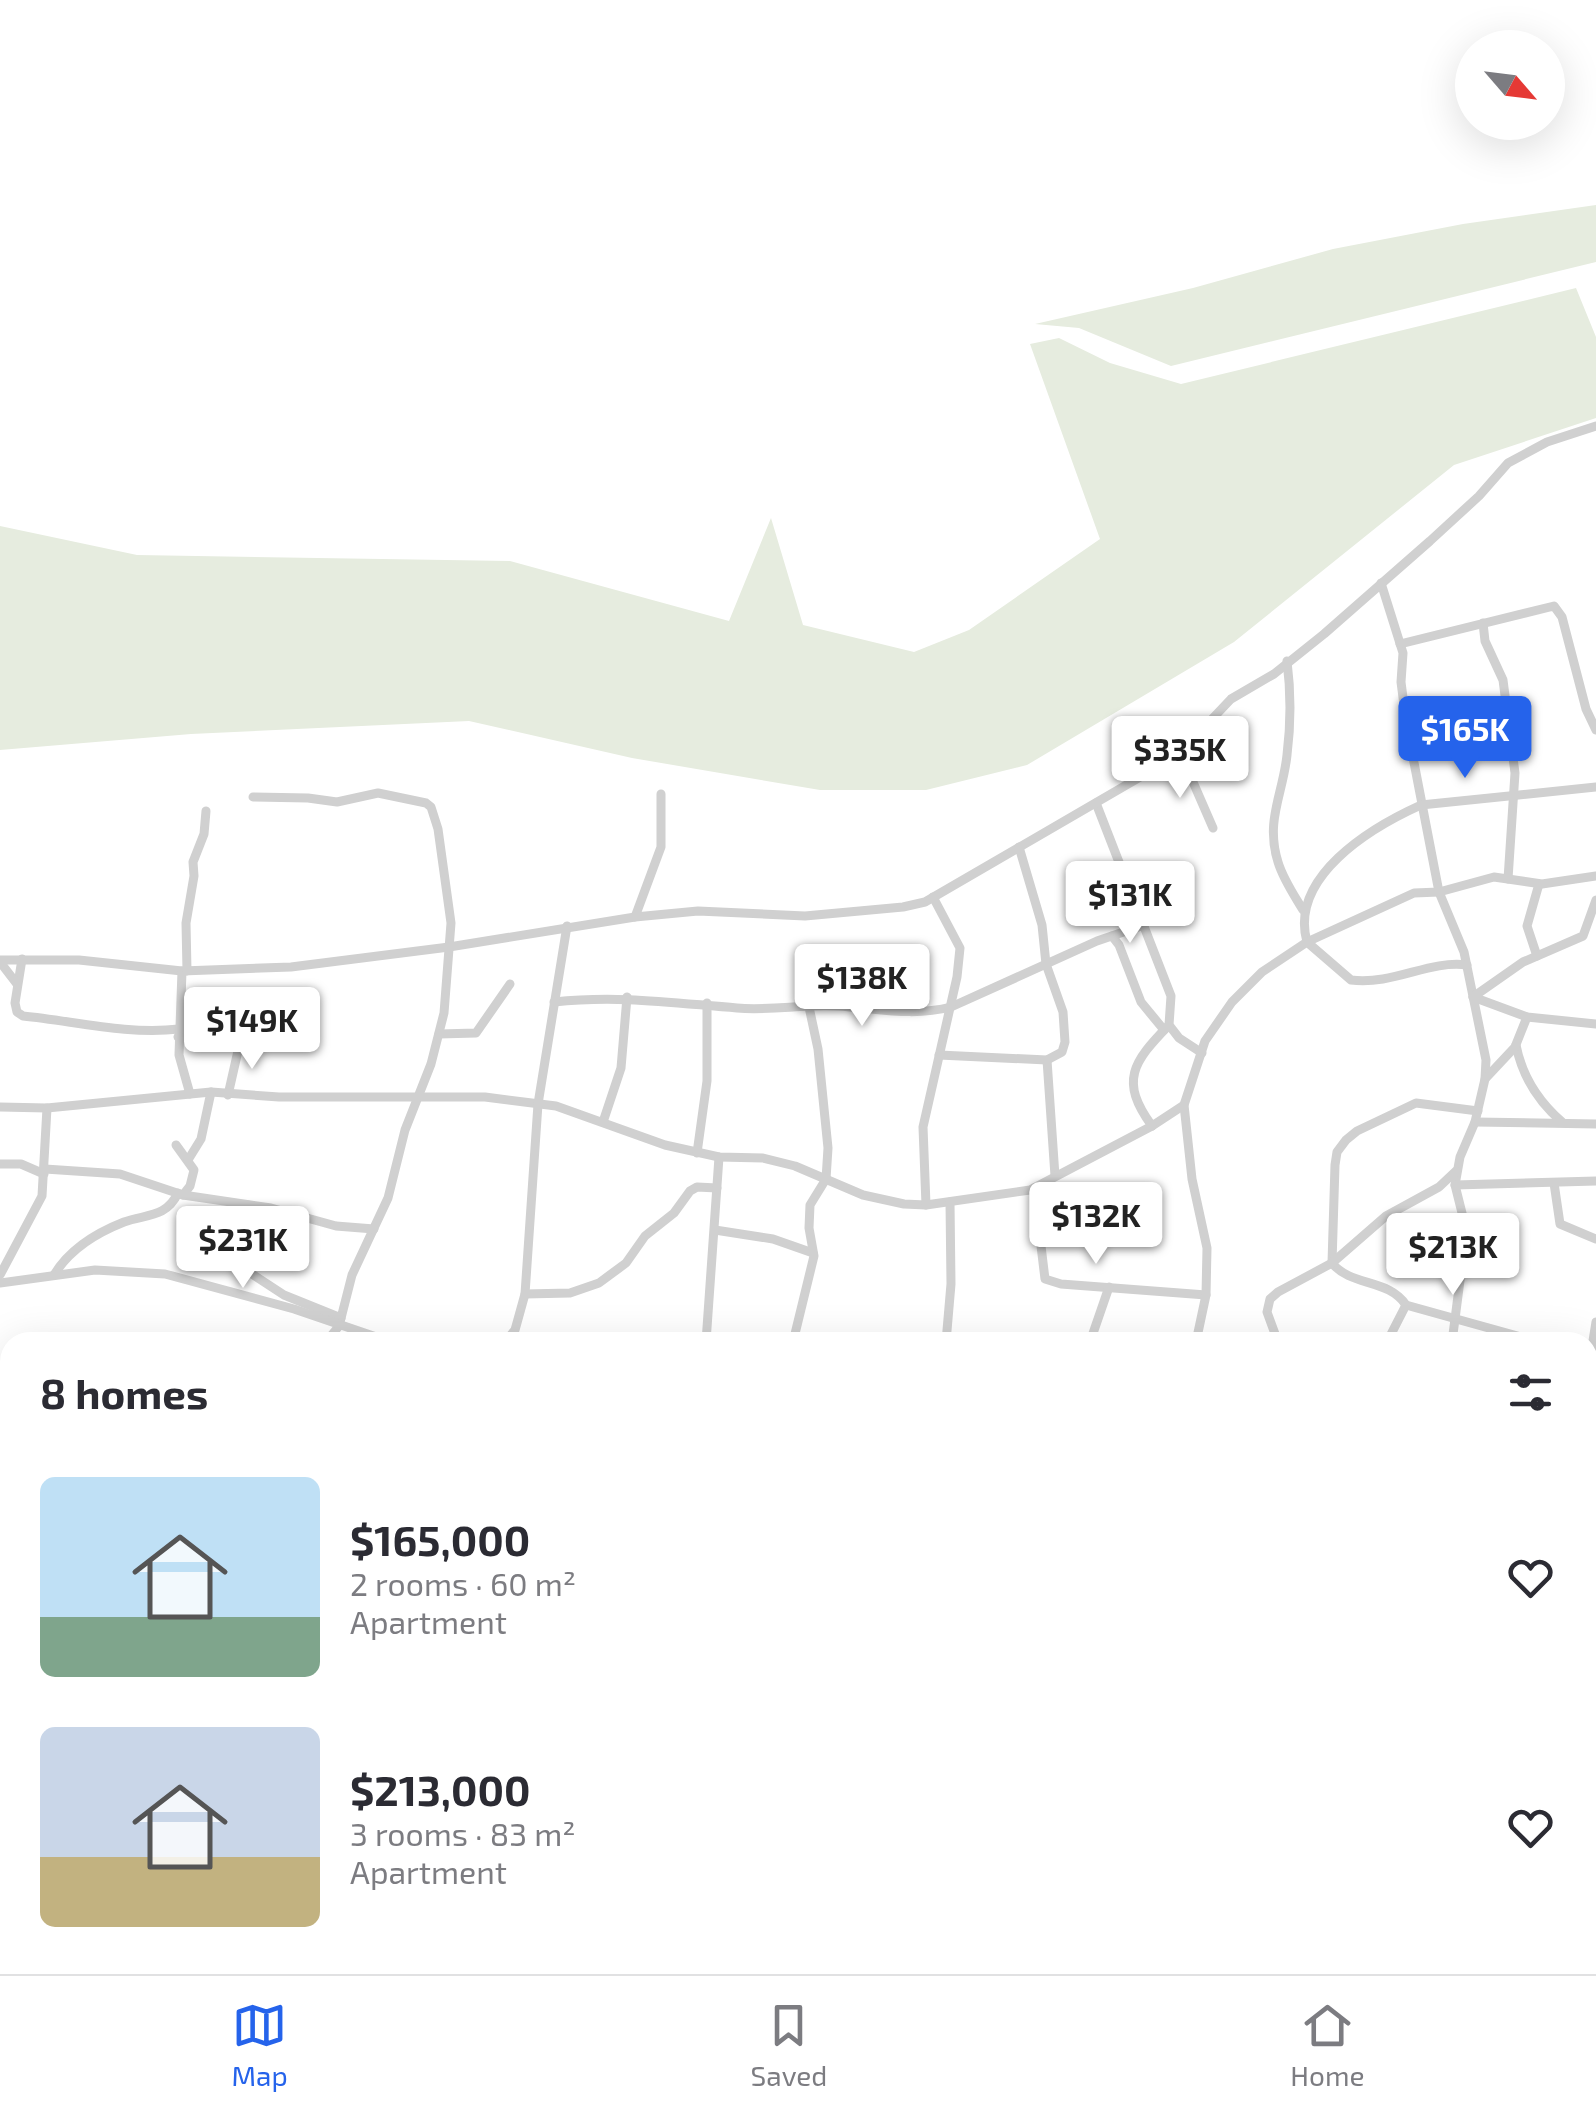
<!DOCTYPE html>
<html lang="en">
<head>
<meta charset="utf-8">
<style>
  body { margin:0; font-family:"Exo 2",sans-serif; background:#f2f2f3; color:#2b2b33; height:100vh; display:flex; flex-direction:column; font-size:38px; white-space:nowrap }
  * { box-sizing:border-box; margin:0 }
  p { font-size:32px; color:#7c7c81 }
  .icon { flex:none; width:55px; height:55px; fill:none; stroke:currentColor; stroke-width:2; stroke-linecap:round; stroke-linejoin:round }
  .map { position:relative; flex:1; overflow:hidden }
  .details { position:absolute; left:0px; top:1332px; width:1598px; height:642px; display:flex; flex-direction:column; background:#fff; border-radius:30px 30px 0 0; box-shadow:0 10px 40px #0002 }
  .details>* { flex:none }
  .needle { width:65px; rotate:118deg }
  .buttons { position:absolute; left:1455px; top:30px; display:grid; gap:20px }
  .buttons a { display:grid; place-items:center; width:110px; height:110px; border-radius:50%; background:#fff; box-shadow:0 10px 40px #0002; font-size:50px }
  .price { position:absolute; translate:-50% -85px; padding:0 22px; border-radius:10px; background:#fff; color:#222; font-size:32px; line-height:65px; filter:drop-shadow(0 2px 5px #0008) }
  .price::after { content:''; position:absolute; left:50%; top:60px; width:30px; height:22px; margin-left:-15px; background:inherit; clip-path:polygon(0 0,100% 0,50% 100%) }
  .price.on { background:#2563eb; color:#fff }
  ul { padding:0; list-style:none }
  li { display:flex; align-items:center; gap:30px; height:250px; padding:0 40px }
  li span { display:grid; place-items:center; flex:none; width:280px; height:200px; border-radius:15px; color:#555 }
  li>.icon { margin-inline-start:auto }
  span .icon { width:120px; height:120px; fill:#fffc; stroke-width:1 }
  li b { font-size:42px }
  h2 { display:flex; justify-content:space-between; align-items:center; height:120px; padding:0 40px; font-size:42px }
  .tab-bar { display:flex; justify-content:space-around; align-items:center; height:140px; border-top:2px solid #e1e1e2; background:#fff; font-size:28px; color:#7c7c81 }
  .tab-bar a { display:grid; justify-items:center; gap:5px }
  .tab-bar .on { color:#2563eb }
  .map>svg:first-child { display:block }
</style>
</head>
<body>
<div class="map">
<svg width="1596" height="1974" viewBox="0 0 1596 1974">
  <rect width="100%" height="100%" fill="#fff"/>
  <g fill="#e6ecdf">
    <path d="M 1596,205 L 1596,262 L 1171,366 L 1079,328 L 1035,324 L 1193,288 L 1333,249 L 1463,224 Z"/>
    <path d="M 1576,288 L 1596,337 L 1596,418 L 1454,465 L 1234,642 L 1027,765 L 926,790 L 820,790 L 632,758 L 469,721 L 191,734 L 0,750 L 0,526 L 137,555 L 510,561 L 729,621 L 771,518 L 803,625 L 914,652 L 969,630 L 1100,539 L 1030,344 L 1059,338 L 1110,363 L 1181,384 Z"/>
  </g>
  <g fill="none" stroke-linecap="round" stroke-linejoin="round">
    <g stroke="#d0d0d0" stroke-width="9">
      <path d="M 1381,583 L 1403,653 L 1401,682 L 1406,721 L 1439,892 L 1464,952 L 1486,1060 L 1485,1079 L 1475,1122 L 1460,1157 L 1455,1185 L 1465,1225 L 1465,1242 L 1452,1342"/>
      <path d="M 1483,623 L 1485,641 L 1503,680 L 1515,773 L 1508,879"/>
      <path d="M 1400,644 L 1554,606 L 1562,617 L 1586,709 L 1596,730"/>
      <path d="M 1287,661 C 1291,692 1291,723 1287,755 C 1283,794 1265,821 1278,862 C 1283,879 1294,895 1303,910"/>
      <path d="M 1175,757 L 1193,782 L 1213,828"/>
      <path d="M 253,797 L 308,798 L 337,802 L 378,793 L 426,803 L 431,807 L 438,829 L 451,923 L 444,1013 L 431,1064 L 405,1130 L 388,1198 L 352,1275 L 339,1326 L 326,1342"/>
      <path d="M 1096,803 L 1171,996 L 1169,1025 L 1179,1038 L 1202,1053"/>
      <path d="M 635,917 L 661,847 L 661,794"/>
      <path d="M 1112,936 L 1119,945 L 1141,1002 L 1164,1030"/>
      <path d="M 1537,956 L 1527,926 L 1539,884"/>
      <path d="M 22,959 L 15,1003 L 17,1012 L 23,1016 C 74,1021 127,1035 179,1029"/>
      <path d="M 0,960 L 79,960 L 182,971 L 291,967 L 449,947 L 635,917 L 698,911 L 805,916 L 903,907 L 925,902 L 1178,755 L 1231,699 L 1274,674 L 1324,634 L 1430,541 L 1479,496 L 1508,463 L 1547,442 L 1596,426"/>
      <path d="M 0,962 L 17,984"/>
      <path d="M 1467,965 C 1428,960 1395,985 1351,980 L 1307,942 C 1289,877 1370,828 1421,805 L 1596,787"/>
      <path d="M 182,971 L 179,1055 L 190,1094"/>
      <path d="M 187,971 L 186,923 L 194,876 L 193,862 L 204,834 L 206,811"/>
      <path d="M 1473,997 L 1523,962 L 1583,936 L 1596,900"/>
      <path d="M 1473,997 L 1527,1017 L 1596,1024"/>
      <path d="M 554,1002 C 619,995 673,1003 737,1008 C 771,1011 803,1004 837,1006 C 876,1008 912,1017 951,1007 L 1097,941 L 1144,925"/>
      <path d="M 439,1034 L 476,1033 L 510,984"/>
      <path d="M 178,1037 L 217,1043 L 286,1039"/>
      <path d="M 1516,1045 C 1522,1076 1539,1102 1562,1122"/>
      <path d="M 939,1055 L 1047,1060 L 1062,1052 L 1065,1042 L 1063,1012 L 1046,964 L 1042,925 L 1019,847"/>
      <path d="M 1047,1060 L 1055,1176"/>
      <path d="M 1485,1079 L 1515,1047 L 1527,1017"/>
      <path d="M 228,1095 L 240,1042"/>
      <path d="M 0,1107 L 47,1108 L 211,1092 L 279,1097 L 485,1097 L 556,1106 L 665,1145 L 719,1157 L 763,1158 L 795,1166 L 863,1195 L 904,1204 L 926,1205 L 1030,1190 L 1152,1126 L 1184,1105"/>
      <path d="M 603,1122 L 621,1068 L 627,997"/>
      <path d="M 1475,1122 L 1596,1124"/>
      <path d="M 1152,1126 C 1119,1081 1133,1062 1169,1025"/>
      <path d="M 176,1145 L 194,1170 L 190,1186 L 183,1195"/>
      <path d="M 697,1153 L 707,1081 L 707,1003"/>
      <path d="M 188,1160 L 201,1139 L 211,1092"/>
      <path d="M 0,1164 L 21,1164 L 44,1174"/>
      <path d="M 45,1169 L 120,1174 L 183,1195 L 271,1208 L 336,1226 L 374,1229"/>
      <path d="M 1554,1183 L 1560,1224 L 1596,1239"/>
      <path d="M 1455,1185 L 1596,1181"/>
      <path d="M 1034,1188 L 1045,1279 L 1061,1284 L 1206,1295"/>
      <path d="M 248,1205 L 238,1265 L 284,1295 L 341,1318"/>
      <path d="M 926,1205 L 923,1127 L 957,977 L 960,948 L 933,897"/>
      <path d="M 715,1230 L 773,1239 L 813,1253"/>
      <path d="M 0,1275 L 42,1196 L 47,1108"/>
      <path d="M 54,1275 C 69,1250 96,1233 124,1222 C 146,1214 166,1218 178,1193"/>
      <path d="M 0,1283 L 95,1270 L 165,1274 L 294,1309 L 391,1342"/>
      <path d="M 525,1294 L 570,1293 L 599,1283 L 626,1263 L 645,1236 L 674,1213 L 690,1191 L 697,1187 L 717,1188"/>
      <path d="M 1406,1305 C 1388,1278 1351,1287 1332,1263 L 1335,1165 L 1337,1152 L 1346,1140 L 1357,1131 L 1416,1103 L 1478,1111"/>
      <path d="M 1596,1322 L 1592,1347 L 1596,1355"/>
      <path d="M 505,1342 L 515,1330 L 525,1294 L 538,1104 L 567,926"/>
      <path d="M 706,1342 L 719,1157"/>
      <path d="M 793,1342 L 814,1256 L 809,1228 L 810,1205 L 826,1179 L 828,1148 L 818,1049 L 809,1007"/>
      <path d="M 946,1342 L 951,1284 L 950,1202"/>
      <path d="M 1090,1342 L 1109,1287"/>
      <path d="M 1196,1342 L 1206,1295 L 1207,1248 L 1192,1179 L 1184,1105 L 1205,1041 L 1232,1002 L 1262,972 L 1307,942 L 1414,893 L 1439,892 L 1494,877 L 1542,884 L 1596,876"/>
      <path d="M 1278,1342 L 1267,1312 L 1270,1299 L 1278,1292 L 1332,1263 L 1386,1216 L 1439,1187 L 1456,1171"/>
      <path d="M 1387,1342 L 1406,1305 L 1528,1339 L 1563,1342"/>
      <path d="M 1588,1429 L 1596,1427"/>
      <path d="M 1588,1531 L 1596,1529"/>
      <path d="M 1588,1652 L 1596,1657"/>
      <path d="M 1588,1834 L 1596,1870"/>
      <path d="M 1588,1896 L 1596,1894"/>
      <path d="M 300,1965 L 300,1974"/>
      <path d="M 556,1965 L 557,1974"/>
      <path d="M 844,1965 L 845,1974"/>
      <path d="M 1182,1965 L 1186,1974"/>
      <path d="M 1437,1973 L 1467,1969 L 1508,1974"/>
      <path d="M 447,1974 L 447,1965"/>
      <path d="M 674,1974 L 703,1966"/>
      <path d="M 1153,1974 L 1178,1965"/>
      <path d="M 1256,1974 L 1290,1965"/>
    </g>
    <g stroke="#a2a2a2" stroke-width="14">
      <path d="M 1588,1874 L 1596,1871"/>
      <path d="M 1195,1974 L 1231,1965"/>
    </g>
  </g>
</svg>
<div class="buttons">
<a><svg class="needle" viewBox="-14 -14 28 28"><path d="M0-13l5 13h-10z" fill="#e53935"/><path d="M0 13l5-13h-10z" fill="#7c7c81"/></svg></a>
</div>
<b class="price on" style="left:1465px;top:781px">$165K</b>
<b class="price" style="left:1180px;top:801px">$335K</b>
<b class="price" style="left:1130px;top:946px">$131K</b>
<b class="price" style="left:862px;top:1029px">$138K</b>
<b class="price" style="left:252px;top:1072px">$149K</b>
<b class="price" style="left:1096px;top:1267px">$132K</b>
<b class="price" style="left:243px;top:1291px">$231K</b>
<b class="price" style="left:1453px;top:1298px">$213K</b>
<section class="details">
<h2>8 homes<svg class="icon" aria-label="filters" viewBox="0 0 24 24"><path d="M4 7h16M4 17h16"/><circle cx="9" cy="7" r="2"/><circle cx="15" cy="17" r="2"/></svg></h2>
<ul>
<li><span style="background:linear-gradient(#bfe0f5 70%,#7fa58c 0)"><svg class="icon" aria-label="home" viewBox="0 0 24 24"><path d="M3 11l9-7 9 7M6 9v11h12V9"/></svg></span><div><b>$165,000</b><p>2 rooms · 60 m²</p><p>Apartment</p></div><svg class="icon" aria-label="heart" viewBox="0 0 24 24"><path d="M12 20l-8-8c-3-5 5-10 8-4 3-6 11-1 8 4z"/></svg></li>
<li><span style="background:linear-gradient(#c9d6e8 65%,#c2b280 0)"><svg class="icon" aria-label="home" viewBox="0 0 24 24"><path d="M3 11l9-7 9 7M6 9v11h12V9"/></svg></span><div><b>$213,000</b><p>3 rooms · 83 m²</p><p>Apartment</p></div><svg class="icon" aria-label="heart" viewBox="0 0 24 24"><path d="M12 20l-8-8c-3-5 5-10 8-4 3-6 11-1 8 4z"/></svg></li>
</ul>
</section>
</div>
<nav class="tab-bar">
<a class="on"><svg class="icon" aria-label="map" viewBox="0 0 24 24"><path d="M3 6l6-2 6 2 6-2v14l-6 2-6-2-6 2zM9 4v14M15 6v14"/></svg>Map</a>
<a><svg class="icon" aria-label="saved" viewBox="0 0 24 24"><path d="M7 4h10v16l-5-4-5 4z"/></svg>Saved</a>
<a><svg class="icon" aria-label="home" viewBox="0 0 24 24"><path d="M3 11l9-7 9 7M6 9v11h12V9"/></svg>Home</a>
</nav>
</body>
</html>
